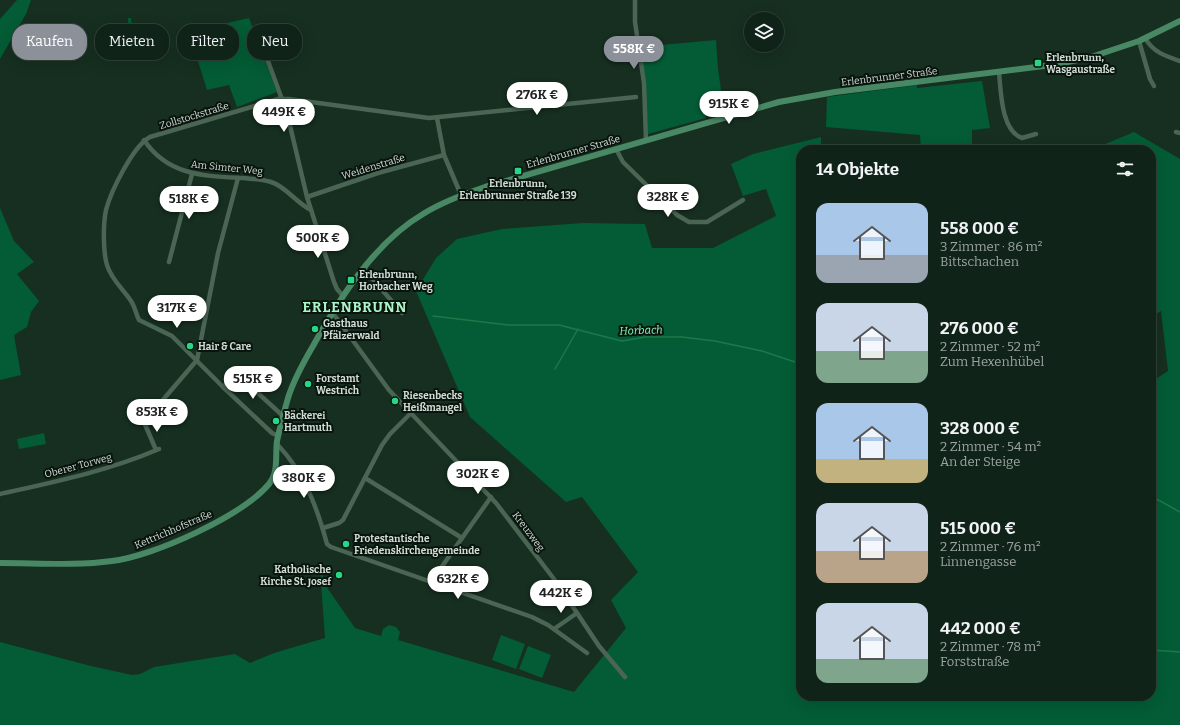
<!DOCTYPE html>
<html lang="de">
<head>
<meta charset="utf-8">
<style>
  body { margin:0; font-family:Bitter,serif; background:#192b21; color:#f1f3f6; height:100vh; display:flex; flex-direction:column; font-size:15px; white-space:nowrap }
  * { box-sizing:border-box; margin:0 }
  p { font-size:13px; color:#9ca4a2 }
  .icon { flex:none; width:22px; height:22px; fill:none; stroke:currentColor; stroke-width:2; stroke-linecap:round; stroke-linejoin:round }
  .map { position:relative; flex:1; overflow:hidden }
  .drawer { position:absolute; left:796px; top:145px; width:360px; height:556px; display:flex; flex-direction:column; background:#102318; border-radius:16px; box-shadow:0 4px 16px #0002,0 0 0 1px #304037 }
  .drawer>* { flex:none }
  .banner { position:absolute; left:12px; top:24px; width:380px; height:36px; display:flex; gap:8px }
  .controls { position:absolute; left:744px; top:12px; display:grid; gap:8px }
  .controls a { display:grid; place-items:center; width:40px; height:40px; border-radius:50%; background:#102318; box-shadow:0 4px 16px #0002,0 0 0 1px #304037; font-size:20px }
  .price { position:absolute; translate:-50% -34px; padding:0 9px; border-radius:14px; background:#fff; color:#222; font-size:13px; line-height:26px; filter:drop-shadow(0 1px 2px #0008) }
  .price::after { content:''; position:absolute; left:50%; top:24px; width:12px; height:9px; margin-left:-6px; background:inherit; clip-path:polygon(0 0,100% 0,50% 100%) }
  .price.active { background:#8c9099; color:#fff }
  ul { padding:0; list-style:none }
  li { display:flex; align-items:center; gap:12px; height:100px; padding:0 20px }
  li span { display:grid; place-items:center; flex:none; width:112px; height:80px; border-radius:12px; color:#555 }
  li>.icon { margin-inline-start:auto }
  span .icon { width:48px; height:48px; fill:#fffc; stroke-width:1 }
  li b { font-size:17px }
  h2 { display:flex; justify-content:space-between; align-items:center; height:48px; padding:0 20px; font-size:17px }
  .chip { padding:0 14px; border-radius:16px; background:#102318; box-shadow:0 4px 16px #0002,0 0 0 1px #304037; font-size:14px; line-height:36px }
  .chip.active { background:#8c9099; color:#fff }
  .map>svg:first-child { display:block }
</style>
</head>
<body>
<div class="map">
<svg width="1180" height="725" viewBox="0 0 1180 725">
  <rect width="100%" height="100%" fill="#162f20"/>
  <g fill="#035c35">
    <path d="M 17,0 L 31,0 L 26,14 L 0,59 L 0,19 Z"/>
    <path d="M 128,18 L 131,18 L 132,27 L 157,25 L 159,36 L 129,40 Z"/>
    <path d="M 249,18 L 277,92 L 237,107 L 229,85 L 207,90 L 189,32 Z"/>
    <path d="M 716,40 L 718,69 L 722,97 L 705,104 L 706,118 L 648,134 L 645,82 L 640,47 Z"/>
    <path d="M 982,81 L 990,128 L 972,130 L 972,147 L 985,150 L 921,150 L 920,135 L 826,127 L 827,97 L 917,85 L 917,88 Z"/>
    <path d="M 1134,132 L 1180,159 L 1180,725 L 0,725 L 0,642 L 91,666 L 132,675 L 140,674 L 154,667 L 235,654 L 250,663 L 274,653 L 325,638 L 320,569 L 328,589 L 355,628 L 381,636 L 383,629 L 389,625 L 396,627 L 400,632 L 398,640 L 574,692 L 626,628 L 611,600 L 638,572 L 582,497 L 566,502 L 470,417 L 416,291 L 436,258 L 457,239 L 502,229 L 583,223 L 645,224 L 652,248 L 713,248 L 776,216 L 766,189 L 743,196 L 731,164 L 753,154 L 821,137 L 821,150 L 801,150 L 801,696 L 1151,696 L 1151,382 L 1168,371 L 1161,311 L 1151,317 L 1151,150 L 1091,150 Z"/>
    <path d="M 0,208 L 14,241 L 34,262 L 17,274 L 39,301 L 31,312 L 27,327 L 14,335 L 21,375 L 0,380 Z"/>
    <path d="M 44,433 L 46,444 L 19,449 L 17,439 Z"/>
    <path d="M 501,635 L 525,644 L 516,669 L 492,660 Z"/>
    <path d="M 528,646 L 551,655 L 542,678 L 519,669 Z"/>
  </g>
  <g fill="none" stroke-linecap="round" stroke-linejoin="round">
    <g stroke="#1c794b" stroke-width="1.5">
      <path d="M 433,316 L 508,325 L 559,325 L 622,341 L 645,337 L 682,337 L 715,341 L 762,351 L 801,364"/>
      <path d="M 555,369 L 578,329"/>
      <path d="M 1151,496 L 1180,512"/>
      <path d="M 1151,650 L 1180,652"/>
    </g>
    <g stroke="#4a6554" stroke-width="4.5">
      <path d="M 635,0 L 635,22 L 644,83 L 646,140"/>
      <path d="M 1145,38 C 1153,52 1165,56 1180,61"/>
      <path d="M 1139,41 L 1150,79 L 1154,86"/>
      <path d="M 265,53 L 287,113 L 307,197 L 334,282 L 337,289 L 343,296"/>
      <path d="M 999,73 C 1001,91 1001,131 1022,138 L 1036,134"/>
      <path d="M 437,118 L 444,155 L 461,195"/>
      <path d="M 1176,132 L 1180,133"/>
      <path d="M 144,140 C 168,176 205,176 243,178 C 252,179 262,179 271,182 C 287,187 296,203 311,210"/>
      <path d="M 616,149 L 623,162 L 677,215 L 689,222 L 707,222 L 743,200"/>
      <path d="M 307,197 L 378,173 L 444,155"/>
      <path d="M 169,262 L 192,174"/>
      <path d="M 364,269 L 402,313"/>
      <path d="M 332,312 L 389,390 L 496,503 L 557,583 L 599,646 L 625,677"/>
      <path d="M 223,387 L 234,376 L 238,375 L 283,416"/>
      <path d="M 278,436 L 272,433 L 223,387 L 172,336 L 139,320 C 136,314 135,307 131,301 C 123,289 111,279 107,265 C 103,252 103,224 106,210 C 111,191 133,146 150,137 L 278,99 L 289,99 L 429,118 L 636,97"/>
      <path d="M 277,444 C 304,472 317,507 327,544 L 331,547 L 532,617 L 548,625 L 587,653"/>
      <path d="M 156,450 L 144,422 L 197,360 L 218,253 L 238,178"/>
      <path d="M 365,478 L 462,538"/>
      <path d="M 0,494 C 54,482 108,471 159,449"/>
      <path d="M 323,528 L 339,523 L 343,520 L 382,445 L 390,434 L 411,413"/>
      <path d="M 431,582 L 491,497"/>
      <path d="M 554,629 L 577,613"/>
    </g>
    <path stroke="#498865" stroke-width="6" d="M 0,563 C 37,563 76,566 112,561 C 154,556 242,516 269,484 C 279,472 275,455 277,441 C 280,427 284,412 288,398 C 294,379 303,363 313,346 C 339,299 375,242 423,214 C 442,202 464,194 485,187 L 779,102 L 835,92 L 1052,65 L 1088,58 L 1139,41 L 1180,21"/>
  </g>
  <g fill="#26d886" stroke="#09140e" stroke-width="1.5">
    <rect x="1034" y="59" width="8" height="8" rx="2"/>
    <rect x="514" y="167" width="8" height="8" rx="2"/>
    <rect x="347" y="276" width="8" height="8" rx="2"/>
    <circle cx="315" cy="329" r="4"/>
    <circle cx="190" cy="346" r="4"/>
    <circle cx="308" cy="384" r="4"/>
    <circle cx="395" cy="401" r="4"/>
    <circle cx="276" cy="421" r="4"/>
    <circle cx="346" cy="544" r="4"/>
    <circle cx="339" cy="575" r="4"/>
  </g>
  <g text-anchor="middle" stroke-width="4" stroke-linejoin="round" paint-order="stroke">
    <g font-size="10" font-weight="bold" fill="#cfddd3" stroke="#09140e" text-anchor="start">
      <text x="1046" y="61">Erlenbrunn,<tspan x="1046" dy="12">Wasgaustraße</tspan></text>
      <text x="518" y="187" text-anchor="middle">Erlenbrunn,<tspan x="518" dy="12">Erlenbrunner Straße 139</tspan></text>
      <text x="359" y="278">Erlenbrunn,<tspan x="359" dy="12">Horbacher Weg</tspan></text>
      <text x="323" y="327">Gasthaus<tspan x="323" dy="12">Pfälzerwald</tspan></text>
      <text x="198" y="350">Hair &amp; Care</text>
      <text x="316" y="382">Forstamt<tspan x="316" dy="12">Westrich</tspan></text>
      <text x="403" y="399">Riesenbecks<tspan x="403" dy="12">Heißmangel</tspan></text>
      <text x="284" y="419">Bäckerei<tspan x="284" dy="12">Hartmuth</tspan></text>
      <text x="354" y="542">Protestantische<tspan x="354" dy="12">Friedenskirchengemeinde</tspan></text>
      <text x="331" y="573" text-anchor="end">Katholische<tspan x="331" dy="12">Kirche St. Josef</tspan></text>
    </g>
    <g font-size="10" fill="#cfddd3" stroke="#09140e">
      <text transform="translate(889 76) rotate(-7)" y="4">Erlenbrunner Straße</text>
      <text transform="translate(194 115) rotate(-17)" y="4">Zollstockstraße</text>
      <text transform="translate(573 151) rotate(-16)" y="4">Erlenbrunner Straße</text>
      <text transform="translate(373 166) rotate(-17)" y="4">Weidenstraße</text>
      <text transform="translate(227 167) rotate(6)" y="4">Am Simter Weg</text>
      <text transform="translate(78 465) rotate(-15)" y="4">Oberer Torweg</text>
      <text transform="translate(173 529) rotate(-23)" y="4">Kettrichhofstraße</text>
      <text transform="translate(529 531) rotate(53)" y="4">Kreuzweg</text>
    </g>
    <g font-size="11" font-style="italic" fill="#88fbb8" stroke="#09140e">
      <text transform="translate(641 330) rotate(-2)" y="4">Horbach</text>
    </g>
    <g font-size="14" font-weight="bold" letter-spacing="1" fill="#a9f5c6" stroke="#09140e">
      <text x="355" y="312">ERLENBRUNN</text>
    </g>
  </g>
</svg>
<div class="controls">
<a><svg class="icon" aria-label="layers" viewBox="0 0 24 24"><path d="M12 4l9 5-9 5-9-5zM3 14l9 5 9-5"/></svg></a>
</div>
<b class="price active" style="left:634px;top:70px">558K €</b>
<b class="price" style="left:537px;top:116px">276K €</b>
<b class="price" style="left:729px;top:125px">915K €</b>
<b class="price" style="left:284px;top:133px">449K €</b>
<b class="price" style="left:668px;top:218px">328K €</b>
<b class="price" style="left:189px;top:220px">518K €</b>
<b class="price" style="left:318px;top:259px">500K €</b>
<b class="price" style="left:177px;top:329px">317K €</b>
<b class="price" style="left:253px;top:400px">515K €</b>
<b class="price" style="left:157px;top:433px">853K €</b>
<b class="price" style="left:478px;top:495px">302K €</b>
<b class="price" style="left:304px;top:499px">380K €</b>
<b class="price" style="left:458px;top:600px">632K €</b>
<b class="price" style="left:561px;top:614px">442K €</b>
<div class="banner">
<a class="chip active">Kaufen</a>
<a class="chip">Mieten</a>
<a class="chip">Filter</a>
<a class="chip">Neu</a>
</div>
<section class="drawer">
<h2>14 Objekte<svg class="icon" aria-label="filters" viewBox="0 0 24 24"><path d="M4 7h16M4 17h16"/><circle cx="9" cy="7" r="2"/><circle cx="15" cy="17" r="2"/></svg></h2>
<ul>
<li><span style="background:linear-gradient(#a9c7e8 65%,#9aa5b1 0)"><svg class="icon" aria-label="home" viewBox="0 0 24 24"><path d="M3 11l9-7 9 7M6 9v11h12V9"/></svg></span><div><b>558 000 €</b><p>3 Zimmer · 86 m²</p><p>Bittschachen</p></div></li>
<li><span style="background:linear-gradient(#c9d6e8 60%,#7fa58c 0)"><svg class="icon" aria-label="home" viewBox="0 0 24 24"><path d="M3 11l9-7 9 7M6 9v11h12V9"/></svg></span><div><b>276 000 €</b><p>2 Zimmer · 52 m²</p><p>Zum Hexenhübel</p></div></li>
<li><span style="background:linear-gradient(#a9c7e8 70%,#c2b280 0)"><svg class="icon" aria-label="home" viewBox="0 0 24 24"><path d="M3 11l9-7 9 7M6 9v11h12V9"/></svg></span><div><b>328 000 €</b><p>2 Zimmer · 54 m²</p><p>An der Steige</p></div></li>
<li><span style="background:linear-gradient(#c9d6e8 60%,#b9a48a 0)"><svg class="icon" aria-label="home" viewBox="0 0 24 24"><path d="M3 11l9-7 9 7M6 9v11h12V9"/></svg></span><div><b>515 000 €</b><p>2 Zimmer · 76 m²</p><p>Linnengasse</p></div></li>
<li><span style="background:linear-gradient(#c9d6e8 70%,#7fa58c 0)"><svg class="icon" aria-label="home" viewBox="0 0 24 24"><path d="M3 11l9-7 9 7M6 9v11h12V9"/></svg></span><div><b>442 000 €</b><p>2 Zimmer · 78 m²</p><p>Forststraße</p></div></li>
</ul>
</section>
</div>
</body>
</html>
